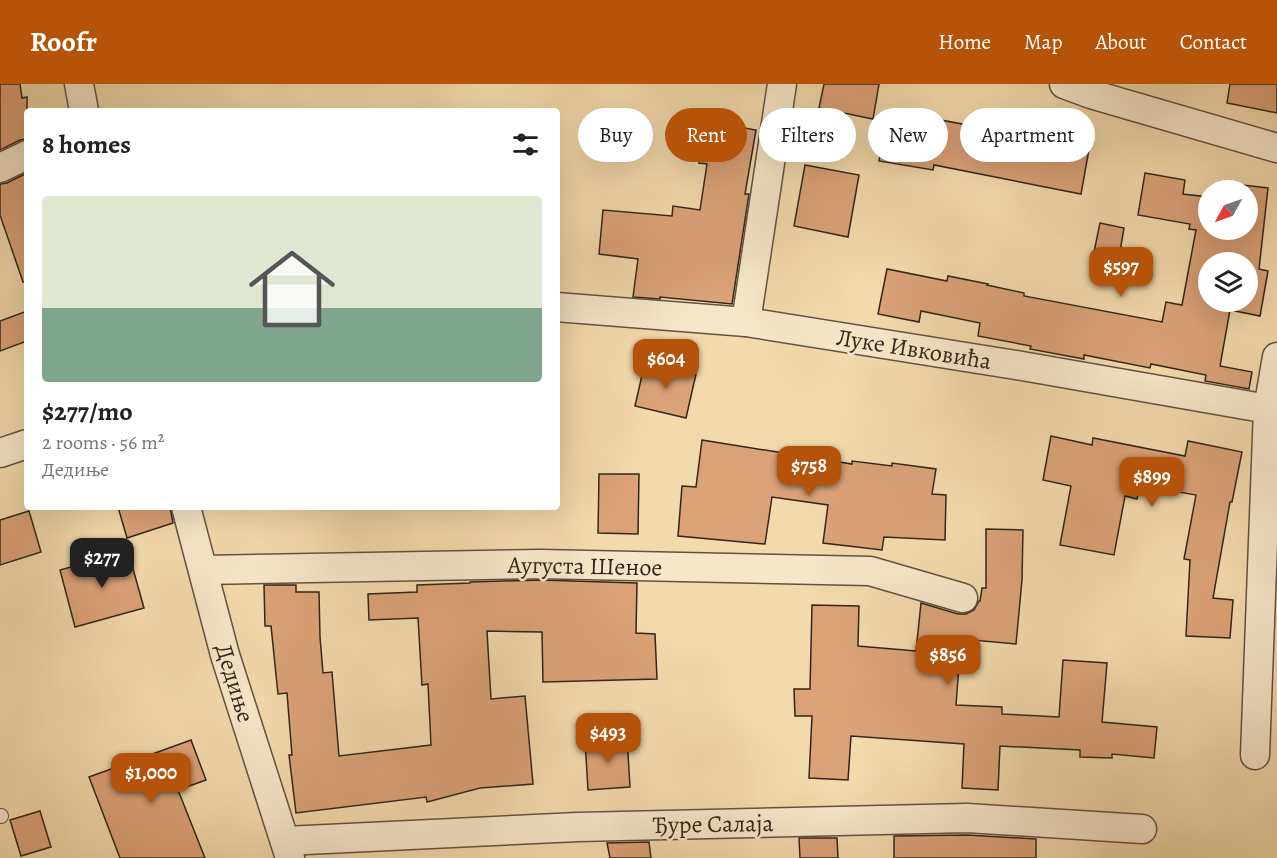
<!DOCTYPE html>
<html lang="en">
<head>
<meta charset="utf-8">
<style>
  body { margin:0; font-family:Alegreya,serif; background:#f6f6f6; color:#222; height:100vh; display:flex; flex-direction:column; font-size:22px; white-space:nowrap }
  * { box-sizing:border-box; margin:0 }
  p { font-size:20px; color:#767676 }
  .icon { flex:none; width:33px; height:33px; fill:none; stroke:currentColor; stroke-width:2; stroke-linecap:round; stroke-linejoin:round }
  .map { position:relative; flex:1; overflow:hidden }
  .details { position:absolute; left:24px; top:24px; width:536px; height:402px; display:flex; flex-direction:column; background:#fff; border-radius:6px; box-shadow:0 6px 24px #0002 }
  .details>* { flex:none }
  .top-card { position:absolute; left:578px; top:24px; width:570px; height:54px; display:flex; gap:12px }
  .needle { width:39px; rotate:230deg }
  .buttons { position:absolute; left:1198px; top:96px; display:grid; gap:12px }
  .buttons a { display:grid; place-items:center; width:60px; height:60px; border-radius:50%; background:#fff; box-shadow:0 6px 24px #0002; font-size:30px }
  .price { position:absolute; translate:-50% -51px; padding:0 14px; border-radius:12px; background:#b45309; color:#fff; font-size:20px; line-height:39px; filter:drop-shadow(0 2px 3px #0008) }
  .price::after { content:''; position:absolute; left:50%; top:36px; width:18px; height:14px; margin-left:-9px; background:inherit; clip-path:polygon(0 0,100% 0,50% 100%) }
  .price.active { background:#222; color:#fff }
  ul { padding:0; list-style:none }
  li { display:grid; align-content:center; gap:12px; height:318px; padding:0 18px }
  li+li { border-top:2px solid #e0e0e0 }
  li span { display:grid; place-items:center; height:186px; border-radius:6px; color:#555 }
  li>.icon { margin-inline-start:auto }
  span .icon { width:108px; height:108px; fill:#fffc; stroke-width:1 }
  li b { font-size:26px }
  h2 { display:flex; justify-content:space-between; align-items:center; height:72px; padding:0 18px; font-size:26px }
  .chip { padding:0 21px; border-radius:27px; background:#fff; box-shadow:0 6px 24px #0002; font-size:21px; line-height:54px }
  .chip.active { background:#b45309; color:#fff }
  header { display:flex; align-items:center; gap:36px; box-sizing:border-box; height:84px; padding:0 30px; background:#b45309; color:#fff }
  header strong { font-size:28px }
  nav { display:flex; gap:33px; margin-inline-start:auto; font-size:21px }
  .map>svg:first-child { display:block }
</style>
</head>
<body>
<header>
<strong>Roofr</strong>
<nav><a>Home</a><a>Map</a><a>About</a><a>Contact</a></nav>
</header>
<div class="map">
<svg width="1277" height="774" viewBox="0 0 1277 774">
  <rect width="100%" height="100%" fill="#f3daad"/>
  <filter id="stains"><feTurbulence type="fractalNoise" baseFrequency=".00333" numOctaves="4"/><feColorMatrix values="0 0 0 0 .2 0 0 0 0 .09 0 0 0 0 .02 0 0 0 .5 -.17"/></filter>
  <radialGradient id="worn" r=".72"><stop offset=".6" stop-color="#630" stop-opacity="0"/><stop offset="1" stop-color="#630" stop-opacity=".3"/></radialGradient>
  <g fill="#dba278" stroke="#32251b" stroke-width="1.5" fill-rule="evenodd">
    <path d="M 0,0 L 20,0 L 22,14 L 27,13 L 27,55 L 20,56 L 0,66 Z"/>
    <path d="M 824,0 L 879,0 L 873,35 L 819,24 Z"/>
    <path d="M 1230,0 L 1277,0 L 1277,29 L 1227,19 Z"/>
    <path d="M 888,26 L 973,42 L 973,37 L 1090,60 L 1081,110 L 934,81 L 933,86 L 879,77 Z"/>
    <path d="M 706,37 L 756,46 L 745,110 L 749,110 L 732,220 L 660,213 L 660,215 L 633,213 L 638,175 L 599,170 L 603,126 L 672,132 L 673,122 L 700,126 L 707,80 L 699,79 Z"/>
    <path d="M 805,81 L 859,91 L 848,153 L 794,142 Z"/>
    <path d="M 27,89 L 27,198 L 23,198 L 0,131 L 0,100 L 7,99 Z"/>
    <path d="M 1145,89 L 1185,96 L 1183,110 L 1209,113 L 1209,146 L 1248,146 L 1248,106 L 1242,106 L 1243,101 L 1268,104 L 1259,185 L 1268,187 L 1260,232 L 1230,226 L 1220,282 L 1252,288 L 1249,305 L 1205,297 L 1206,291 L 1151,280 L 1150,284 L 1084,271 L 1084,275 L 1030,265 L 1031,262 L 978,252 L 980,239 L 921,227 L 919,238 L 878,230 L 887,185 L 947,197 L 948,192 L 988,200 L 987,201 L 1024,209 L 1024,212 L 1162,238 L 1166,218 L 1182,221 L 1196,146 L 1189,145 L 1190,140 L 1138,131 ZM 1209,178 L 1248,178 L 1248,218 L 1209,218 Z"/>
    <path d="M 1100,139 L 1124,144 L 1119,173 L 1094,168 Z"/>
    <path d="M 27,227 L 27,257 L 0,267 L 0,237 Z"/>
    <path d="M 645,278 L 696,290 L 686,334 L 635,322 Z"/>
    <path d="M 1051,352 L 1092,361 L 1093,354 L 1185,372 L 1188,357 L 1242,368 L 1232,418 L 1230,418 L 1213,514 L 1233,516 L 1230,554 L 1186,552 L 1190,476 L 1184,475 L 1196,411 L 1140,401 L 1137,415 L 1125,412 L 1114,471 L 1060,461 L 1071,402 L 1043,396 Z"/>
    <path d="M 702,356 L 852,380 L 852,377 L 892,382 L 892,379 L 936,385 L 932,410 L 946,411 L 945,456 L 884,453 L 882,466 L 823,459 L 828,421 L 772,413 L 765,460 L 678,452 L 682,402 L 696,403 Z"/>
    <path d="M 599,390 L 639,390 L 638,450 L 598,449 Z"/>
    <path d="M 118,423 L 170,423 L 173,439 L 127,454 Z"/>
    <path d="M 29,427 L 41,468 L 0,481 L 0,436 Z"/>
    <path d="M 986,445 L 1023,446 L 1022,496 L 1016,560 L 961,555 L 956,621 L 1002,623 L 1002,630 L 1059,633 L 1063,576 L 1107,579 L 1102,638 L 1157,643 L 1154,674 L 1112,670 L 1112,674 L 1080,673 L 1080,666 L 1000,662 L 998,706 L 962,704 L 964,660 L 851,652 L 848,696 L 809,694 L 812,632 L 795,632 L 794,605 L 810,605 L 812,521 L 859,522 L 858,562 L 916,567 L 921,519 L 958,530 L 966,530 L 974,526 L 979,517 L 980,517 L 982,504 L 986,504 Z"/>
    <path d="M 128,467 L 144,524 L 75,543 L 60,486 Z"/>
    <path d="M 540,496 L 637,499 L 636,549 L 655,550 L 657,595 L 543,598 L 542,548 L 487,547 L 491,615 L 525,612 L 533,700 L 480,704 L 427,718 L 426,713 L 296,729 L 289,671 L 292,671 L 287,609 L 278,610 L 271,542 L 265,542 L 264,501 L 296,501 L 296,508 L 319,508 L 320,553 L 323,589 L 332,588 L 339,672 L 431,661 L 428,600 L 422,601 L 418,534 L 369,536 L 368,510 L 417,508 L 417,501 L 470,499 L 470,498 Z"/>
    <path d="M 627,653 L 630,703 L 588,706 L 585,656 Z"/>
    <path d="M 191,656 L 206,696 L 178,706 L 205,774 L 120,774 L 89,693 Z"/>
    <path d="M 40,727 L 51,763 L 21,772 L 10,736 Z"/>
    <path d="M 967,751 L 1036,755 L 1036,774 L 894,774 L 894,752 Z"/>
    <path d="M 799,754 L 837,754 L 838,774 L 800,774 Z"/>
    <path d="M 649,758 L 651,774 L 610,774 L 607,759 Z"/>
  </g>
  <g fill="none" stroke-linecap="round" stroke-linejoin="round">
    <g stroke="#625240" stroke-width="16">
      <path id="lane" d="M 0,732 L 1,732"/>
    </g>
    <g stroke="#625240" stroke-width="31">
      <g id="street">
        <path d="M 79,0 L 84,27"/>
        <path d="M 1064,0 L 1091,10 L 1277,64"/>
        <path d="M 0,84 L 27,71"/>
        <path d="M 556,223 L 746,238 L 1022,282 L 1268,325"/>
        <path d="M 746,238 L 782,0"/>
        <path d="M 0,369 L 27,360"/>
        <path d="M 186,423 L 225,571 L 290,774"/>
        <path d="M 203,486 L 540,480 L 870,487 L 963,514"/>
        <path d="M 1255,671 L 1268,325 L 1277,273"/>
        <path d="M 285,757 L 578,743 L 967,734 L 1142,745"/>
      </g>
    </g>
    <use href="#lane" stroke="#f7e7ca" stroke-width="14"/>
    <use href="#street" stroke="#f7e7ca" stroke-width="28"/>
  </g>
  <g text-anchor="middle" stroke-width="5" stroke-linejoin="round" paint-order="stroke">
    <g font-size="24" fill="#32251b" stroke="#f7e7ca">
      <text transform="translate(914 265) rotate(9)" y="8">Луке Ивковића</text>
      <text transform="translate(585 482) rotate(1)" y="8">Аугуста Шеное</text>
      <text transform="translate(235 599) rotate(73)" y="8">Дедиње</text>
      <text transform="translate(713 740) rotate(-1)" y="8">Ђуре Салаја</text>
    </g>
  </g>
  <rect width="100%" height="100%" filter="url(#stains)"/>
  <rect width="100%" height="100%" fill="url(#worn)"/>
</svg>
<div class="buttons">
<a><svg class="needle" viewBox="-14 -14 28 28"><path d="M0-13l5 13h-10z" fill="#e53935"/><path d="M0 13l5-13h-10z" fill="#767676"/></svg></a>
<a><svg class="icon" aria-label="layers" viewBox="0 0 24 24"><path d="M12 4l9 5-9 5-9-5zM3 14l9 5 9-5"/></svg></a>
</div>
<b class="price" style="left:1121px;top:214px">$597</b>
<b class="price" style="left:666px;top:306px">$604</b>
<b class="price" style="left:809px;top:413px">$758</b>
<b class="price" style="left:1152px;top:424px">$899</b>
<b class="price active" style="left:102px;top:505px">$277</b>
<b class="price" style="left:948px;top:602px">$856</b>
<b class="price" style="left:608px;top:680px">$493</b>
<b class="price" style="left:151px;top:720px">$1,000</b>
<div class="top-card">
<a class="chip">Buy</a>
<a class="chip active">Rent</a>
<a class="chip">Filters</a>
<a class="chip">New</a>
<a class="chip">Apartment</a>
</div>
<section class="details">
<h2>8 homes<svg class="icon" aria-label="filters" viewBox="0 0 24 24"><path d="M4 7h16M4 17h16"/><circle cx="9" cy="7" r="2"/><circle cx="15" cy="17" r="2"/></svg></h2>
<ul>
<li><span style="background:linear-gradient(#dfe7d0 60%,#7fa58c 0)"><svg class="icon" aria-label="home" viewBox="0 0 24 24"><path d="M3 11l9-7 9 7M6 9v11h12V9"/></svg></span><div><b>$277/mo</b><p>2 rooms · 56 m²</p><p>Дедиње</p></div></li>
</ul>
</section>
</div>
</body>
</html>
